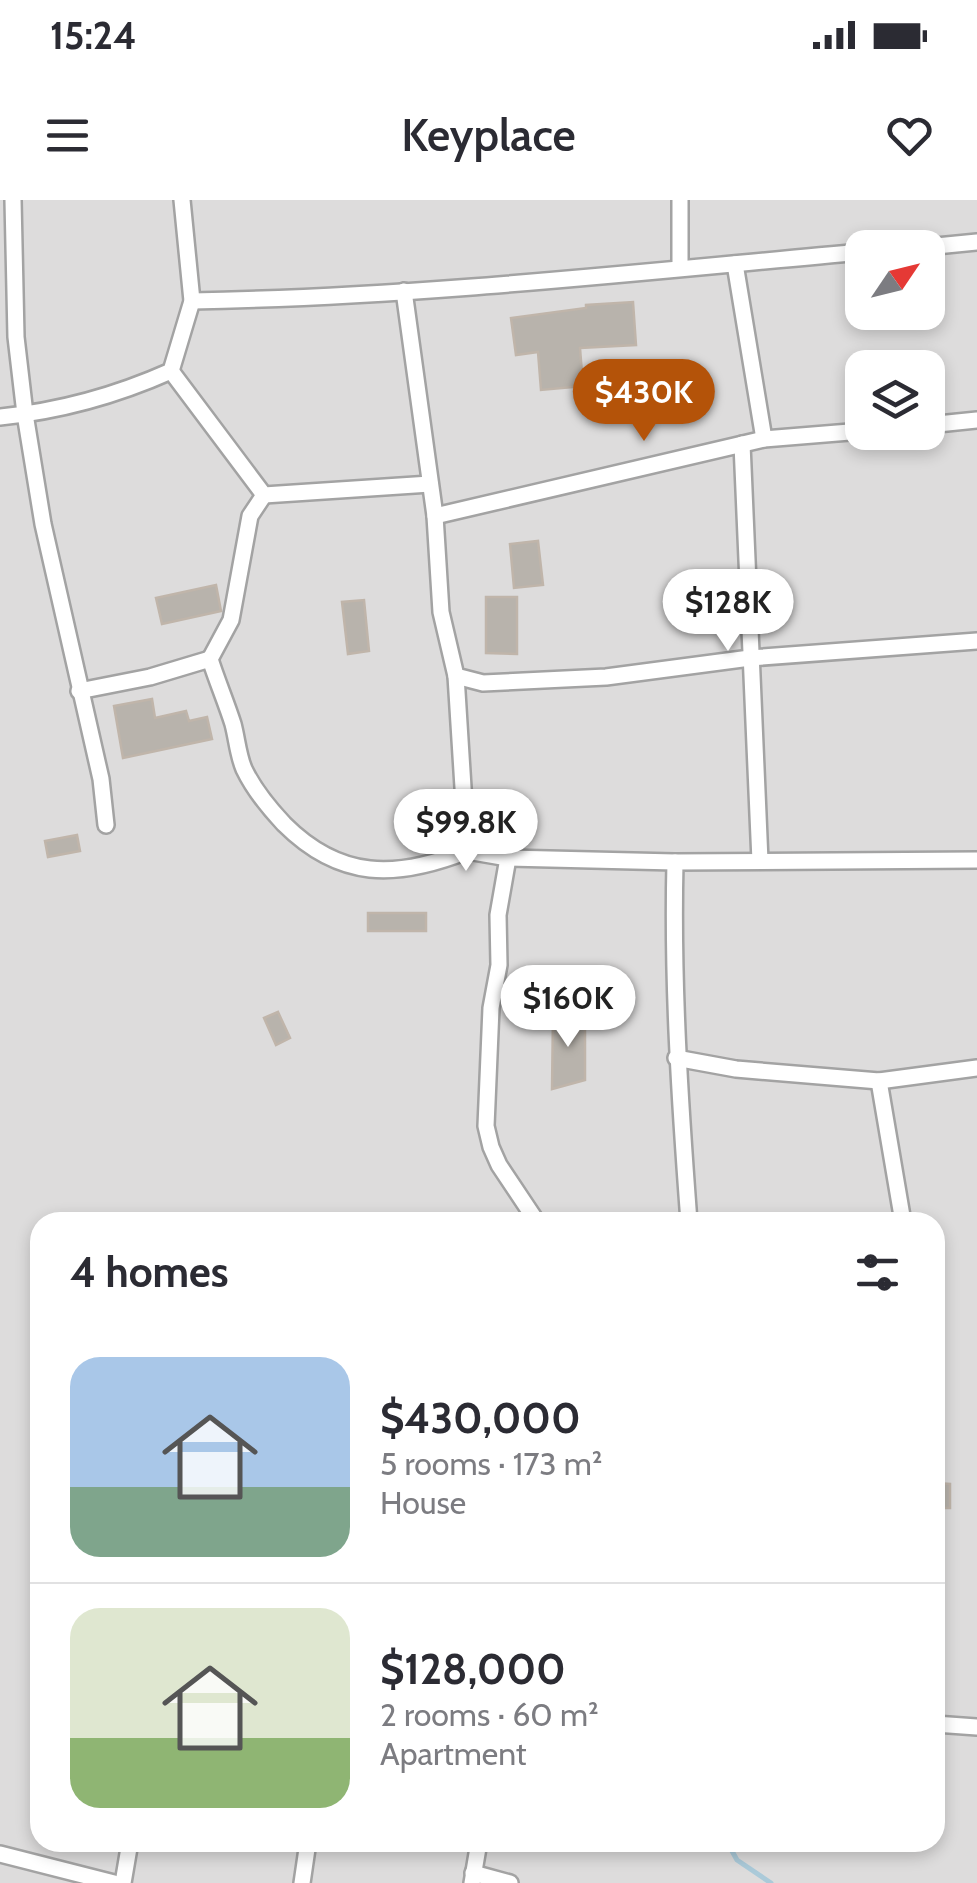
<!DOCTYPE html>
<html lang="en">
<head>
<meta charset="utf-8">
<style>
  body { margin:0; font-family:Cabin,sans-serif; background:#f7f7f7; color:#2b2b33; height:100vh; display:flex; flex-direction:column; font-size:38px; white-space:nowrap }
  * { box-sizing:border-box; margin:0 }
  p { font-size:32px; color:#7c7c81 }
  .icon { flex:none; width:55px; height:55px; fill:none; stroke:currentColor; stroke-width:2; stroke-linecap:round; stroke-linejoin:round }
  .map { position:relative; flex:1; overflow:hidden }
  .details { position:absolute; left:30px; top:1012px; width:915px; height:640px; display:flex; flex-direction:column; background:#fff; border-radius:30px; box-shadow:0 5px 15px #0003 }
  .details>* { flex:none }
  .needle { width:65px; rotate:55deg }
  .buttons { position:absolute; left:845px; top:30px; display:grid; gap:20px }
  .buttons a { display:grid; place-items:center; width:100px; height:100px; border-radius:20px; background:#fff; box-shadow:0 5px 15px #0003; font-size:50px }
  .price { position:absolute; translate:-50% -85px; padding:0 22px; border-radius:35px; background:#fff; color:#222; font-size:32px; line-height:65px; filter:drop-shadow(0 2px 5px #0008) }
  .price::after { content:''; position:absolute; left:50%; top:60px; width:30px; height:22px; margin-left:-15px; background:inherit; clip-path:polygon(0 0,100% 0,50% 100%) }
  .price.active { background:#b45309; color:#fff }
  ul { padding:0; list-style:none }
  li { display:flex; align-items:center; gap:30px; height:250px; padding:0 40px }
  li+li { border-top:2px solid #e1e1e2 }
  li span { display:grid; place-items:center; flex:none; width:280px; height:200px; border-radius:30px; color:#555 }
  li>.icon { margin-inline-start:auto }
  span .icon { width:120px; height:120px; fill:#fffc; stroke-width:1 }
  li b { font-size:42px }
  h2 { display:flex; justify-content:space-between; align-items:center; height:120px; padding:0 40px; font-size:42px }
  .status { display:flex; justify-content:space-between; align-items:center; height:70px; padding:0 50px; background:#fff; direction:ltr }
  .status svg { height:28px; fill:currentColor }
  header { display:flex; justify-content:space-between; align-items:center; height:130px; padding:0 40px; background:#fff; font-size:45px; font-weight:600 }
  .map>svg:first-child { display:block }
</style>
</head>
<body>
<div class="status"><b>15:24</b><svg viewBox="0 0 49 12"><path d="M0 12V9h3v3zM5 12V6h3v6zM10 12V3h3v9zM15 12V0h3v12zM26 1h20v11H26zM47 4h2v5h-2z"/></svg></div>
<header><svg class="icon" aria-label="menu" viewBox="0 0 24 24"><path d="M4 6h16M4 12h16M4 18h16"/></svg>Keyplace<svg class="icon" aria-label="heart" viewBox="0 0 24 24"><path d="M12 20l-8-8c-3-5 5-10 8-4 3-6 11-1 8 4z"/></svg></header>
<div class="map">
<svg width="977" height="1683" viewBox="0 0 977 1683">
  <rect width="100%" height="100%" fill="#efede7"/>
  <path fill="#dddcdc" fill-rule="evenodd" d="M 0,0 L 977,0 L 977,1683 L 0,1683 ZM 862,48 L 928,48 L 928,112 L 862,112 ZM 862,168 L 928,168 L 928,232 L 862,232 ZM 40,1022 L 935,1022 L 935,1642 L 40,1642 Z"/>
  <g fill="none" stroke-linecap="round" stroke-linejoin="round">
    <path stroke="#abcad9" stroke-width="5" d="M 727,1642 L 737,1660 L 771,1683"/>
  </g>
  <g fill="#b8b3ac" stroke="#c0b5aa" stroke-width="2.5">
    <path d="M 633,102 L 636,145 L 580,148 L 583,186 L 541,190 L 538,152 L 516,155 L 511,118 L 586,108 L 586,105 Z"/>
    <path d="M 538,341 L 543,385 L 514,388 L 510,344 Z"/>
    <path d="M 216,385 L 221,411 L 162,424 L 156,398 Z"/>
    <path d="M 486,397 L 517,397 L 517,454 L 486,453 Z"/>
    <path d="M 364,400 L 369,451 L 348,454 L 342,402 Z"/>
    <path d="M 152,499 L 155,518 L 186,511 L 189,521 L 207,517 L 212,539 L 123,558 L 114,506 Z"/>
    <path d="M 77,635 L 80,651 L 48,657 L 45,641 Z"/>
    <rect x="368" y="713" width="58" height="18"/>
    <path d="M 278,812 L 290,838 L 276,845 L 264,818 Z"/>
    <path d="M 553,815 L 585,816 L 585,880 L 552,889 Z"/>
    <path d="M 935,1283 L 950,1284 L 950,1308 L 935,1308 Z"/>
  </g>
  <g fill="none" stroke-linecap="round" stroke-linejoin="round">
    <g stroke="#a3a3a3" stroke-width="20">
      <g id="street">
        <path d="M 13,0 L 16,137 L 25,214 L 43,324 L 101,579 L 106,625"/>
        <path d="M 916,48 L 977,42"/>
        <path d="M 735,64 L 764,239"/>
        <path d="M 680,68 L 680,0"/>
        <path d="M 404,91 L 435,316 L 441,412 L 456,476 L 483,483 L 606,477 L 750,458 L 977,441"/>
        <path d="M 192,101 C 416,97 640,72 862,52"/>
        <path d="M 171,171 L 264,295 L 430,284"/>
        <path d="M 0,217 C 61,211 115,196 171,171 L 192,101 L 182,0"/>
        <path d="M 928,225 L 977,220"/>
        <path d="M 742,244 L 760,661"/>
        <path d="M 435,316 L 764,239 L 862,231"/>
        <path d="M 210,459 L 231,420 L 250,316 L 264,295"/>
        <path d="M 456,476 L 467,651 L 508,658 L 675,662"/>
        <path d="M 79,491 L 150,477 L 210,459 C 217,481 226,502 233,524 C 237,539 238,555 244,569 C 254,590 268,607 284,624 C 340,680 396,679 467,651"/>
        <path d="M 508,658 L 498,715 L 499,765 L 491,808 L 486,926 L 491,947 L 499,965 L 537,1022"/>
        <path d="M 676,858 L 736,869 L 879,881 L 977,868"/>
        <path d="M 879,881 L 903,1022"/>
        <path d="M 689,1022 C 680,902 672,783 675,662 L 977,660"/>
        <path d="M 935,1524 L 977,1527"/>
        <path d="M 0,1654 L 114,1683"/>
        <path d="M 473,1673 L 510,1683"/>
        <path d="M 123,1683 L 130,1642"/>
        <path d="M 302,1683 L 308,1642"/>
        <path d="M 472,1683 L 479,1642"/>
      </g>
    </g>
    <use href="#street" stroke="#fff" stroke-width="15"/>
  </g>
</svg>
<div class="buttons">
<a><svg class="needle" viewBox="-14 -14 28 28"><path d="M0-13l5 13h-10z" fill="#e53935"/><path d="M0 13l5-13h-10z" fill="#7c7c81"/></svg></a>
<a><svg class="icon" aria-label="layers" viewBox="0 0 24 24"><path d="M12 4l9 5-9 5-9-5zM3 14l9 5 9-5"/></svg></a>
</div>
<b class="price active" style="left:644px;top:244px">$430K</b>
<b class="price" style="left:728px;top:454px">$128K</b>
<b class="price" style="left:466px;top:674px">$99.8K</b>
<b class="price" style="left:568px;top:850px">$160K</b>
<section class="details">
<h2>4 homes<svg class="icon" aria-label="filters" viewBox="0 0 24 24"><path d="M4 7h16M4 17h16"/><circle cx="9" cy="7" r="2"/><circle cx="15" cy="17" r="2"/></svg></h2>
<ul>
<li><span style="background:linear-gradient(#a9c7e8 65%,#7fa58c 0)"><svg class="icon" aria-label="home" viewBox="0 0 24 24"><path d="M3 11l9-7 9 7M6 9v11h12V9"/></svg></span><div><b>$430,000</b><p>5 rooms · 173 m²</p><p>House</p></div></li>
<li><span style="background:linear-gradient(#dfe7d0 65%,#8fb573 0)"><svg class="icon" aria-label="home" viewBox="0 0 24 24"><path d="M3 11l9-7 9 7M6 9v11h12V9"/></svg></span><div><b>$128,000</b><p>2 rooms · 60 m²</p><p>Apartment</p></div></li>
</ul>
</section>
</div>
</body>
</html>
